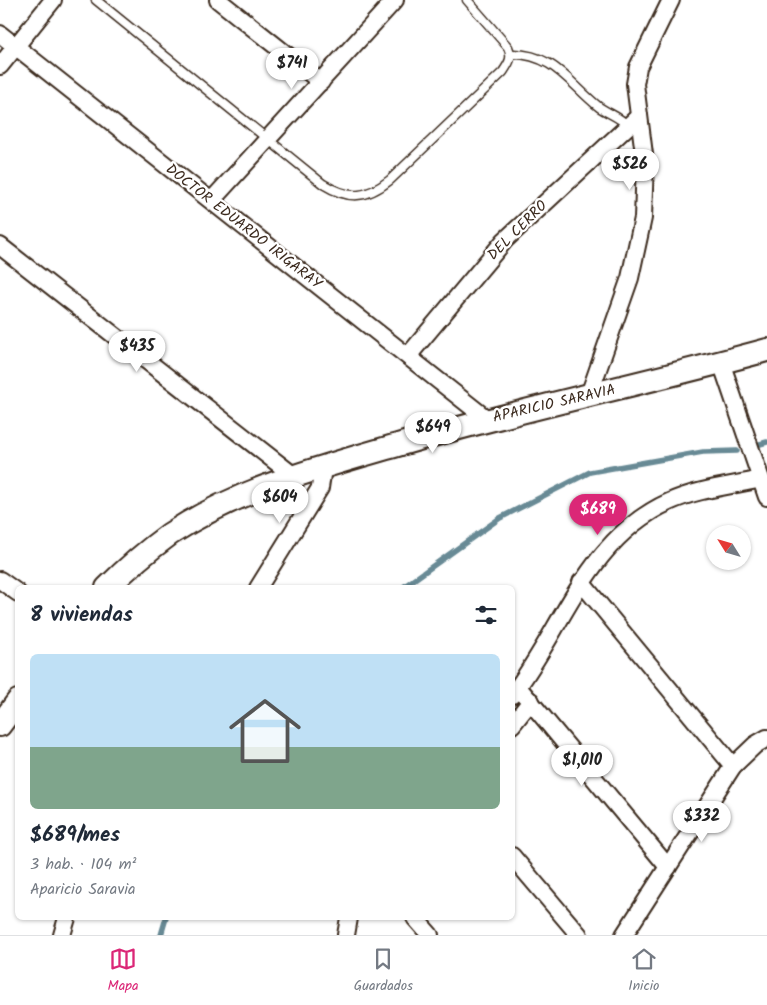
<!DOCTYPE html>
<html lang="es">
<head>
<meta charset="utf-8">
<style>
  body { margin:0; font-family:Kalam,sans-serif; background:#f2f2f3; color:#1f2937; height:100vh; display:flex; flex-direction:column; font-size:19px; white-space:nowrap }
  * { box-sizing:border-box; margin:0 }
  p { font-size:16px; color:#747a83 }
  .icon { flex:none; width:28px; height:28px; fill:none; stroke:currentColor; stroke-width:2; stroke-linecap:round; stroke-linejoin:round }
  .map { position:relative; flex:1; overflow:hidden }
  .side { position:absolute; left:15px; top:585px; width:500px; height:335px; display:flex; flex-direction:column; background:#fff; border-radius:8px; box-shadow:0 1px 4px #0004 }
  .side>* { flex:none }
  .needle { width:32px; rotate:307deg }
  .tools { position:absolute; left:706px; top:525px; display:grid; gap:10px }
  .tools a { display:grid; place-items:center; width:45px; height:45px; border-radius:50%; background:#fff; box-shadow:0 1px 4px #0004; font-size:25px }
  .price { position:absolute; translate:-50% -42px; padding:0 11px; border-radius:18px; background:#fff; color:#222; font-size:16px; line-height:32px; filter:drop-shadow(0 1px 2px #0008) }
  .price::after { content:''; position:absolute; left:50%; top:30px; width:15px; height:11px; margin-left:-8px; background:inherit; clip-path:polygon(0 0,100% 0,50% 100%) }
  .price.selected { background:#db2777; color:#fff }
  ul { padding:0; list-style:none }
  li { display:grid; align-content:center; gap:10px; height:265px; padding:0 15px }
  li span { display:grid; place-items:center; height:155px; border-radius:8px; color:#555 }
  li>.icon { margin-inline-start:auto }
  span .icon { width:90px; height:90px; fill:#fffc; stroke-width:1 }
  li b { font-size:21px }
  h2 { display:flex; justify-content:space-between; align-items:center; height:60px; padding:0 15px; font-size:21px }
  .menu { display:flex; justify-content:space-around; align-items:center; height:70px; border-top:1px solid #e0e1e3; background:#fff; font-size:14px; color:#747a83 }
  .menu a { display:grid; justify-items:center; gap:2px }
  .menu .selected { color:#db2777 }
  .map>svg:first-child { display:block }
</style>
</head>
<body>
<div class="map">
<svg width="767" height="935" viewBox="0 0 767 935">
  <rect width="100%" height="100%" fill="#fff"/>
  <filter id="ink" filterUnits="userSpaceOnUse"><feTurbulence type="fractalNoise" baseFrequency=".02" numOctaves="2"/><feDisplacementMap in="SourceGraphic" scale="10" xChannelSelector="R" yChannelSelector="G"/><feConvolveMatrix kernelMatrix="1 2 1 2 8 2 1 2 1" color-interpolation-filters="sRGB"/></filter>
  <g filter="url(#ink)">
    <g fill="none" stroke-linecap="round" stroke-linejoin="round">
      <g stroke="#678a95" stroke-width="5.5">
        <path d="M 760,444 L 767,442"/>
        <path d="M 402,588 L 500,518 L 590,472 L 703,452 L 737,451"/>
        <path d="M 161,935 L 166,918"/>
      </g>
      <g stroke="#3b2a1e" stroke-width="11">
        <g id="lane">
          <path d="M 96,0 L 323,184 C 349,200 366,199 390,180 L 503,72 C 509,63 513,58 508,47 L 467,0"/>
          <path d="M 511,54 C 553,53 569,83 599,107 C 609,114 620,117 628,126"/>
        </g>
      </g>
      <g stroke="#3b2a1e" stroke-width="20">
        <g id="street">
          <path d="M 218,0 L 321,82"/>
          <path d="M 0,34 L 487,419"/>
          <path d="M 0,66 L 53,0"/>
          <path d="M 212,200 L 395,0"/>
          <path d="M 0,246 L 294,476"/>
          <path d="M 408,356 L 505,240 L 639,116"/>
          <path d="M 721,362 L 767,497"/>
          <path d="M 589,395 L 630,278 L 643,218 L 645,162 L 635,84 L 638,67 L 671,0"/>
          <path d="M 0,580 L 18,593"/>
          <path d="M 581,582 L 733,766"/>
          <path d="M 258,588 L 320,488 L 323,468"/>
          <path d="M 518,687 L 668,867"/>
          <path d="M 512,695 C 563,629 587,539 669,502 C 697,489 731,486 761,479"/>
          <path d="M 512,725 L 531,701"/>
          <path d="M 512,856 L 579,935"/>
          <path d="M 415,918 L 430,935"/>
          <path d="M 62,935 L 67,918"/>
          <path d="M 346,935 L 349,918"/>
          <path d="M 624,935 L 733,766 L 755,745 L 767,738"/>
        </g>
      </g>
      <g stroke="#3b2a1e" stroke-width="26">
        <g id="secondary">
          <path d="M 107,588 C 126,569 148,550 170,534 C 240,488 322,467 401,444 C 522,409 646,383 767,350"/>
          <path d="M 0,725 L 18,701"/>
        </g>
      </g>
      <use href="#lane" stroke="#fff" stroke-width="8"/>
      <use href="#street" stroke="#fff" stroke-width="16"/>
      <use href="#secondary" stroke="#fff" stroke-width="22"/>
    </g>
  </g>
  <g text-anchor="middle" stroke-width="4.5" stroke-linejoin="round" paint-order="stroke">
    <g font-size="15" fill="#3b2a1e" stroke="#fff">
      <text transform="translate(244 226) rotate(38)" y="5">DOCTOR EDUARDO IRIGARAY</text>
      <text transform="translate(517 230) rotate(-45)" y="5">DEL CERRO</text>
      <text transform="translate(554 403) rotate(-13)" y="5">APARICIO SARAVIA</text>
    </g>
  </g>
</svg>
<div class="tools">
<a><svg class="needle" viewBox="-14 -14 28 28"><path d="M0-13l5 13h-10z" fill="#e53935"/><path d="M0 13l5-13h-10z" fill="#747a83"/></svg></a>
</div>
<b class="price" style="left:292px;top:90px">$741</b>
<b class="price" style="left:630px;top:191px">$526</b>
<b class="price" style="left:137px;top:373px">$435</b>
<b class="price" style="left:433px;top:454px">$649</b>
<b class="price" style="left:280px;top:524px">$604</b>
<b class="price selected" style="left:598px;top:536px">$689</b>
<b class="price" style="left:582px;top:787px">$1,010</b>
<b class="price" style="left:702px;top:843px">$332</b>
<section class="side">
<h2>8 viviendas<svg class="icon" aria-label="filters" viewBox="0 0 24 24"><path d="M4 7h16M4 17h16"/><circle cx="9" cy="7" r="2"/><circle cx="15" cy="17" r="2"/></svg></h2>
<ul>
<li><span style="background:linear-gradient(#bfe0f5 60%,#7fa58c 0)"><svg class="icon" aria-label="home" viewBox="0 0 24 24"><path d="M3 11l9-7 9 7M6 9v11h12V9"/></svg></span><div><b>$689/mes</b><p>3 hab. · 104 m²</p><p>Aparicio Saravia</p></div></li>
</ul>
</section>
</div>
<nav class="menu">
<a class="selected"><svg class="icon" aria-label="map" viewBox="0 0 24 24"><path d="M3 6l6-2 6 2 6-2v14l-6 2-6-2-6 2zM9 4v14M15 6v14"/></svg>Mapa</a>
<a><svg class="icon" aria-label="saved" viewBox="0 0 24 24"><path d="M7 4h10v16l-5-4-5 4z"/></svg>Guardados</a>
<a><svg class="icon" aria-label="home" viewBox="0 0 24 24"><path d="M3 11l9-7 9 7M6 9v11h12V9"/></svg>Inicio</a>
</nav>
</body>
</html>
